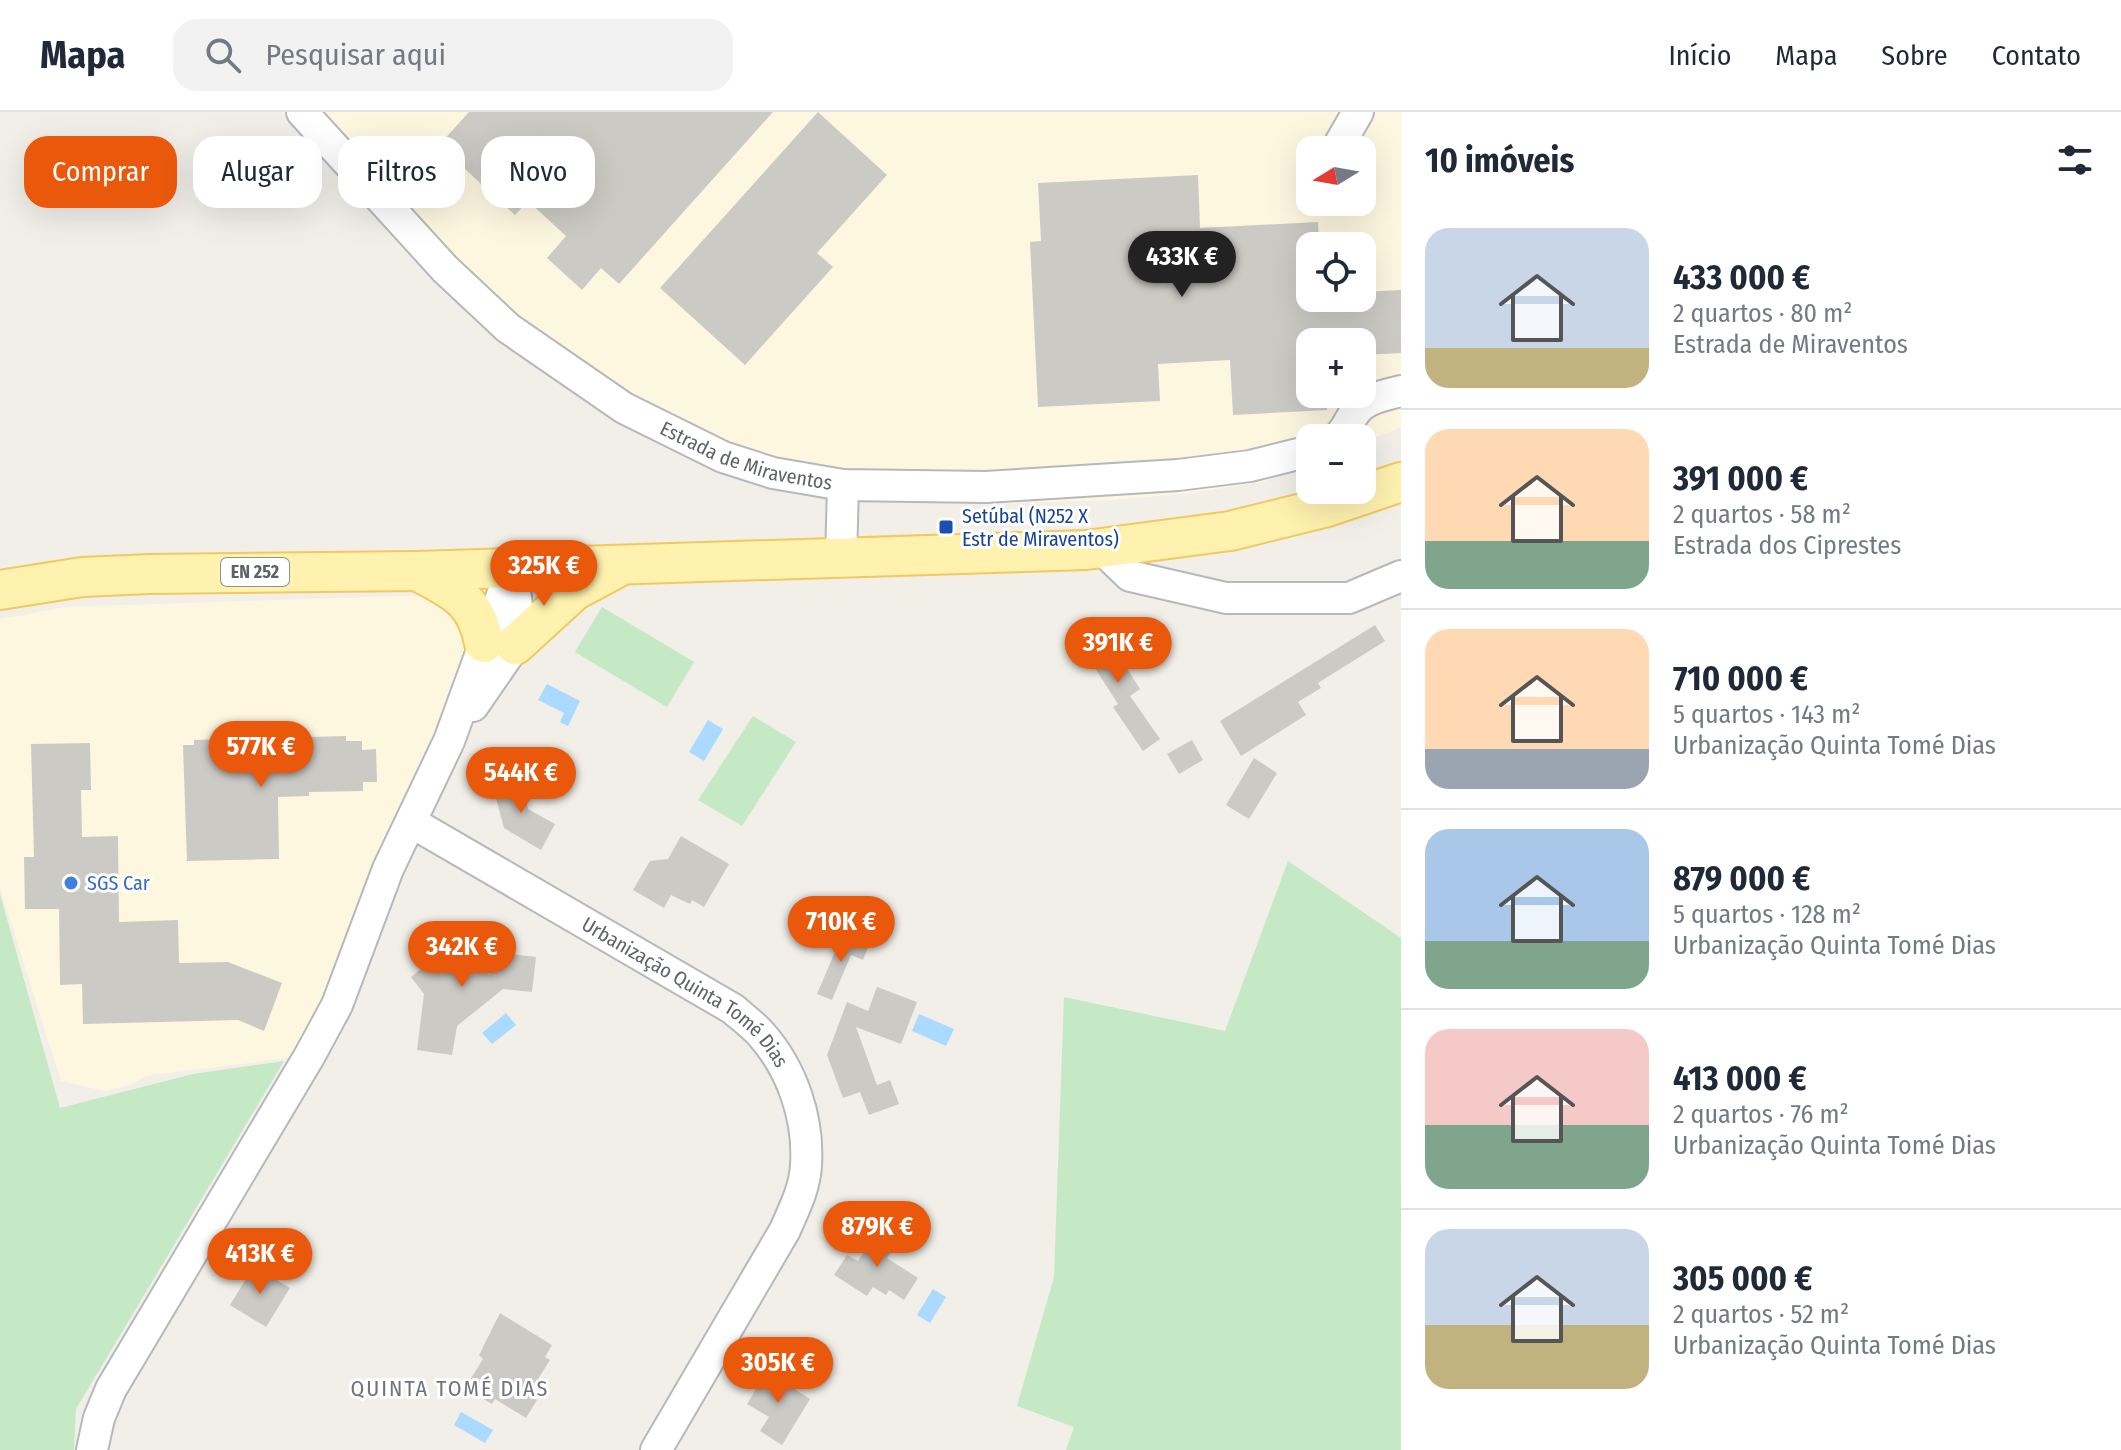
<!DOCTYPE html>
<html lang="pt">
<head>
<meta charset="utf-8">
<style>
  body { margin:0; font-family:"Fira Sans Condensed",sans-serif; background:#f2f2f3; color:#1f2937; height:100vh; display:flex; flex-direction:column; font-size:30px; white-space:nowrap }
  * { box-sizing:border-box; margin:0 }
  p { font-size:26px; color:#747a83 }
  .icon { flex:none; width:44px; height:44px; fill:none; stroke:currentColor; stroke-width:2; stroke-linecap:round; stroke-linejoin:round }
  .map { position:relative; flex:1; overflow:hidden }
  .sheet { display:flex; flex-direction:column; background:#fff; width:720px }
  .sheet>* { flex:none }
  .hud { position:absolute; left:24px; top:24px; width:760px; height:72px; display:flex; gap:16px }
  .needle { width:52px; rotate:259deg }
  .controls { position:absolute; left:1296px; top:24px; display:grid; gap:16px }
  .controls a { display:grid; place-items:center; width:80px; height:80px; border-radius:16px; background:#fff; box-shadow:0 8px 32px #0002; font-size:40px }
  .price { position:absolute; translate:-50% -68px; padding:0 18px; border-radius:28px; background:#ea580c; color:#fff; font-size:26px; line-height:52px; filter:drop-shadow(0 2px 4px #0008) }
  .price::after { content:''; position:absolute; left:50%; top:48px; width:24px; height:18px; margin-left:-12px; background:inherit; clip-path:polygon(0 0,100% 0,50% 100%) }
  .price.on { background:#222; color:#fff }
  ul { padding:0; list-style:none }
  li { display:flex; align-items:center; gap:24px; height:200px; padding:0 24px }
  li+li { border-top:2px solid #e0e1e3 }
  li span { display:grid; place-items:center; flex:none; width:224px; height:160px; border-radius:24px; color:#555 }
  li>.icon { margin-inline-start:auto }
  span .icon { width:96px; height:96px; fill:#fffc; stroke-width:1 }
  li b { font-size:34px }
  h2 { display:flex; justify-content:space-between; align-items:center; height:96px; padding:0 24px; font-size:34px }
  .chip { padding:0 28px; border-radius:24px; background:#fff; box-shadow:0 8px 32px #0002; font-size:28px; line-height:72px }
  .chip.on { background:#ea580c; color:#fff }
  header { display:flex; align-items:center; gap:48px; box-sizing:border-box; height:112px; padding:0 40px; background:#fff; border-bottom:2px solid #e0e1e3 }
  header strong { font-size:38px }
  nav { display:flex; gap:44px; margin-inline-start:auto; font-size:28px }
  .search { width:560px; height:72px; background:#f2f2f3; display:flex; align-items:center; gap:20px; box-sizing:border-box; padding:0 28px; border-radius:24px; color:#747a83; font-size:30px }
  main { display:flex; flex:1; min-height:0 }
  .map>svg:first-child { display:block }
</style>
</head>
<body>
<header>
<strong>Mapa</strong>
<div class="search"><svg class="icon" aria-label="search" viewBox="0 0 24 24"><circle cx="10" cy="10" r="6"/><path d="M15 15l6 6"/></svg>Pesquisar aqui</div>
<nav><a>Início</a><a>Mapa</a><a>Sobre</a><a>Contato</a></nav>
</header>
<main>
<div class="map">
<svg width="1401" height="1338" viewBox="0 0 1401 1338">
  <rect width="100%" height="100%" fill="#f1efe8"/>
  <g fill="#fef7e0" fill-rule="evenodd">
    <path d="M 282,0 L 1401,0 L 1401,315 L 1362,331 L 1362,326 L 1310,326 L 1310,355 L 1261,370 L 1191,381 L 1110,388 L 985,392 L 874,389 L 776,375 L 690,346 L 630,315 L 425,155 ZM 1310,38 L 1362,38 L 1362,90 L 1310,90 ZM 1310,134 L 1362,134 L 1362,186 L 1310,186 ZM 1310,230 L 1362,230 L 1362,282 L 1310,282 Z"/>
    <path d="M 428,483 L 447,489 L 470,529 L 445,608 L 322,890 L 290,946 L 150,963 L 129,973 L 105,979 L 61,969 L 0,776 L 0,507 L 65,495 Z"/>
  </g>
  <g fill="#c5e8c5">
    <path d="M 602,495 L 694,550 L 667,595 L 575,540 Z"/>
    <path d="M 753,604 L 796,630 L 742,714 L 698,688 Z"/>
    <path d="M 1288,749 L 1401,826 L 1401,1338 L 1066,1338 L 1074,1315 L 1017,1294 L 1054,1165 L 1064,885 L 1225,919 Z"/>
    <path d="M 0,782 L 60,996 L 193,962 L 284,949 L 76,1297 L 74,1338 L 0,1338 Z"/>
  </g>
  <g fill="#aadaff">
    <path d="M 547,572 L 580,589 L 568,614 L 560,610 L 564,601 L 538,588 Z"/>
    <path d="M 708,608 L 723,617 L 704,649 L 689,640 Z"/>
    <path d="M 506,901 L 516,913 L 492,932 L 482,921 Z"/>
    <path d="M 919,902 L 954,917 L 946,934 L 912,919 Z"/>
    <path d="M 933,1177 L 946,1185 L 930,1211 L 917,1203 Z"/>
    <path d="M 461,1300 L 493,1318 L 485,1331 L 454,1313 Z"/>
  </g>
  <g fill="#cccac5">
    <path d="M 469,0 L 773,0 L 619,172 L 601,156 L 582,178 L 547,146 L 566,124 L 528,89 L 515,103 L 439,33 Z"/>
    <path d="M 818,0 L 887,63 L 817,141 L 833,155 L 745,253 L 660,176 Z"/>
    <path d="M 1198,63 L 1200,116 L 1318,110 L 1319,134 L 1310,134 L 1310,186 L 1362,186 L 1362,180 L 1401,178 L 1401,241 L 1362,243 L 1362,230 L 1310,230 L 1310,282 L 1327,282 L 1327,298 L 1233,303 L 1230,248 L 1158,252 L 1160,289 L 1038,295 L 1030,130 L 1041,129 L 1038,71 Z"/>
    <path d="M 1375,513 L 1385,529 L 1318,571 L 1321,576 L 1298,590 L 1306,603 L 1241,644 L 1220,609 Z"/>
    <path d="M 1100,514 L 1140,577 L 1130,584 L 1160,627 L 1143,639 L 1113,595 L 1118,592 L 1077,528 Z"/>
    <path d="M 346,624 L 346,629 L 362,629 L 362,638 L 376,637 L 377,670 L 363,670 L 363,679 L 309,680 L 309,684 L 278,685 L 279,747 L 187,749 L 183,633 L 194,633 L 194,628 Z"/>
    <path d="M 1192,628 L 1203,648 L 1179,662 L 1167,642 Z"/>
    <path d="M 90,631 L 91,678 L 81,678 L 82,725 L 118,724 L 119,810 L 178,808 L 179,851 L 228,850 L 282,871 L 264,919 L 238,908 L 83,912 L 82,872 L 60,873 L 59,797 L 25,797 L 24,745 L 34,745 L 31,632 Z"/>
    <path d="M 1254,646 L 1277,661 L 1249,707 L 1226,693 Z"/>
    <path d="M 521,668 L 528,697 L 555,712 L 541,738 L 504,716 L 493,675 Z"/>
    <path d="M 681,724 L 729,752 L 704,795 L 692,788 L 690,792 L 671,783 L 664,796 L 633,778 L 650,749 L 668,747 Z"/>
    <path d="M 843,821 L 869,833 L 863,848 L 851,843 L 832,888 L 817,882 Z"/>
    <path d="M 446,822 L 466,846 L 469,848 L 475,843 L 490,863 L 493,840 L 536,845 L 532,880 L 503,877 L 457,914 L 452,943 L 417,938 L 424,882 L 411,865 L 422,856 L 415,847 Z"/>
    <path d="M 877,875 L 917,890 L 901,932 L 856,915 L 877,973 L 890,968 L 899,992 L 869,1003 L 860,980 L 843,986 L 827,943 L 847,890 L 868,899 Z"/>
    <path d="M 879,1116 L 898,1128 L 887,1146 L 918,1166 L 904,1188 L 889,1178 L 886,1183 L 873,1175 L 867,1184 L 834,1163 L 847,1143 L 858,1149 Z"/>
    <path d="M 254,1154 L 290,1176 L 266,1215 L 230,1193 Z"/>
    <path d="M 500,1201 L 552,1233 L 545,1245 L 550,1248 L 528,1283 L 537,1288 L 526,1306 L 495,1287 L 492,1292 L 465,1276 L 483,1247 L 479,1243 Z"/>
    <path d="M 769,1255 L 796,1271 L 793,1276 L 810,1287 L 782,1333 L 760,1319 L 769,1305 L 747,1292 Z"/>
  </g>
  <g fill="none" stroke-linecap="round" stroke-linejoin="round">
    <g stroke="#b5b8bc" stroke-width="34">
      <g id="minor">
        <path id="s1" d="M 302,0 L 445,157 L 508,216 L 624,296 L 723,345 L 773,361 L 843,373 L 986,375 L 1178,363 L 1250,354 L 1310,339"/>
        <path d="M 1339,33 L 1358,0"/>
        <path d="M 1337,326 C 1347,318 1349,307 1357,298 C 1367,286 1386,283 1401,279"/>
        <path d="M 1102,437 L 1130,464 L 1226,486 L 1349,486 L 1401,464"/>
        <path d="M 841,447 L 843,373"/>
        <path d="M 473,594 L 515,533 L 519,512 L 513,460"/>
        <path id="s2" d="M 411,710 L 733,897 C 742,905 753,913 761,922 C 792,957 809,1006 806,1053 C 805,1076 794,1097 785,1118 L 656,1338"/>
        <path d="M 92,1338 L 99,1306 L 111,1277 L 310,943 L 337,893 L 388,757 L 449,629 L 512,456"/>
      </g>
    </g>
    <g stroke="#f2c960" stroke-width="42">
      <g id="major">
        <path d="M 417,459 C 453,478 476,487 484,531"/>
        <path d="M 0,478 L 82,465 L 150,462 L 417,459 L 1086,438 L 1230,419 L 1327,395 L 1401,370"/>
        <path d="M 515,533 L 574,479 L 617,456"/>
      </g>
    </g>
    <use href="#minor" stroke="#fff" stroke-width="30"/>
    <use href="#major" stroke="#fff2af" stroke-width="38"/>
  </g>
  <rect fill="#1a4fb4" stroke="#fff" stroke-width="3" x="938" y="407" width="16" height="16" rx="4"/>
  <circle fill="#3f7fe0" stroke="#fff" stroke-width="3" cx="71" cy="771" r="8"/>
  <g text-anchor="middle" stroke-width="6" stroke-linejoin="round" paint-order="stroke">
    <rect fill="#fff" stroke="#8f9295" stroke-width="2" x="221" y="446" width="68" height="28" rx="6"/>
    <g font-size="18" font-weight="bold" fill="#5f6368">
      <text x="255" y="466">EN 252</text>
    </g>
    <g font-size="20" fill="#5f6368" stroke="#fff">
      <text dy="7" stroke="none"><textPath href="#s1" startOffset="572">Estrada de Miraventos</textPath></text>
      <text dy="7" stroke="none"><textPath href="#s2" startOffset="324">Urbanização Quinta Tomé Dias</textPath></text>
    </g>
    <g font-size="20" fill="#164399" stroke="#fff" text-anchor="start">
      <text x="962" y="411">Setúbal (N252 X<tspan x="962" dy="23">Estr de Miraventos)</tspan></text>
    </g>
    <g font-size="20" fill="#366cbe" stroke="#fff" text-anchor="start">
      <text x="87" y="778">SGS Car</text>
    </g>
    <g font-size="22" letter-spacing="2" fill="#70757a" stroke="#fff">
      <text x="450" y="1284">QUINTA TOMÉ DIAS</text>
    </g>
  </g>
</svg>
<div class="controls">
<a><svg class="needle" viewBox="-14 -14 28 28"><path d="M0-13l5 13h-10z" fill="#e53935"/><path d="M0 13l5-13h-10z" fill="#747a83"/></svg></a>
<a><svg class="icon" aria-label="locate" viewBox="0 0 24 24"><circle cx="12" cy="12" r="6"/><path d="M12 2v4M12 18v4M2 12h4M18 12h4"/></svg></a>
<a>+</a>
<a>−</a>
</div>
<b class="price on" style="left:1182px;top:187px">433K €</b>
<b class="price" style="left:544px;top:496px">325K €</b>
<b class="price" style="left:1118px;top:573px">391K €</b>
<b class="price" style="left:261px;top:677px">577K €</b>
<b class="price" style="left:521px;top:703px">544K €</b>
<b class="price" style="left:841px;top:852px">710K €</b>
<b class="price" style="left:462px;top:877px">342K €</b>
<b class="price" style="left:877px;top:1157px">879K €</b>
<b class="price" style="left:260px;top:1184px">413K €</b>
<b class="price" style="left:778px;top:1293px">305K €</b>
<div class="hud">
<a class="chip on">Comprar</a>
<a class="chip">Alugar</a>
<a class="chip">Filtros</a>
<a class="chip">Novo</a>
</div>
</div>
<section class="sheet">
<h2>10 imóveis<svg class="icon" aria-label="filters" viewBox="0 0 24 24"><path d="M4 7h16M4 17h16"/><circle cx="9" cy="7" r="2"/><circle cx="15" cy="17" r="2"/></svg></h2>
<ul>
<li><span style="background:linear-gradient(#c9d6e8 75%,#c2b280 0)"><svg class="icon" aria-label="home" viewBox="0 0 24 24"><path d="M3 11l9-7 9 7M6 9v11h12V9"/></svg></span><div><b>433 000 €</b><p>2 quartos · 80 m²</p><p>Estrada de Miraventos</p></div></li>
<li><span style="background:linear-gradient(#ffd9b3 70%,#7fa58c 0)"><svg class="icon" aria-label="home" viewBox="0 0 24 24"><path d="M3 11l9-7 9 7M6 9v11h12V9"/></svg></span><div><b>391 000 €</b><p>2 quartos · 58 m²</p><p>Estrada dos Ciprestes</p></div></li>
<li><span style="background:linear-gradient(#ffd9b3 75%,#9aa5b1 0)"><svg class="icon" aria-label="home" viewBox="0 0 24 24"><path d="M3 11l9-7 9 7M6 9v11h12V9"/></svg></span><div><b>710 000 €</b><p>5 quartos · 143 m²</p><p>Urbanização Quinta Tomé Dias</p></div></li>
<li><span style="background:linear-gradient(#a9c7e8 70%,#7fa58c 0)"><svg class="icon" aria-label="home" viewBox="0 0 24 24"><path d="M3 11l9-7 9 7M6 9v11h12V9"/></svg></span><div><b>879 000 €</b><p>5 quartos · 128 m²</p><p>Urbanização Quinta Tomé Dias</p></div></li>
<li><span style="background:linear-gradient(#f6c9c9 60%,#7fa58c 0)"><svg class="icon" aria-label="home" viewBox="0 0 24 24"><path d="M3 11l9-7 9 7M6 9v11h12V9"/></svg></span><div><b>413 000 €</b><p>2 quartos · 76 m²</p><p>Urbanização Quinta Tomé Dias</p></div></li>
<li><span style="background:linear-gradient(#c9d6e8 60%,#c2b280 0)"><svg class="icon" aria-label="home" viewBox="0 0 24 24"><path d="M3 11l9-7 9 7M6 9v11h12V9"/></svg></span><div><b>305 000 €</b><p>2 quartos · 52 m²</p><p>Urbanização Quinta Tomé Dias</p></div></li>
</ul>
</section>
</main>
</body>
</html>
